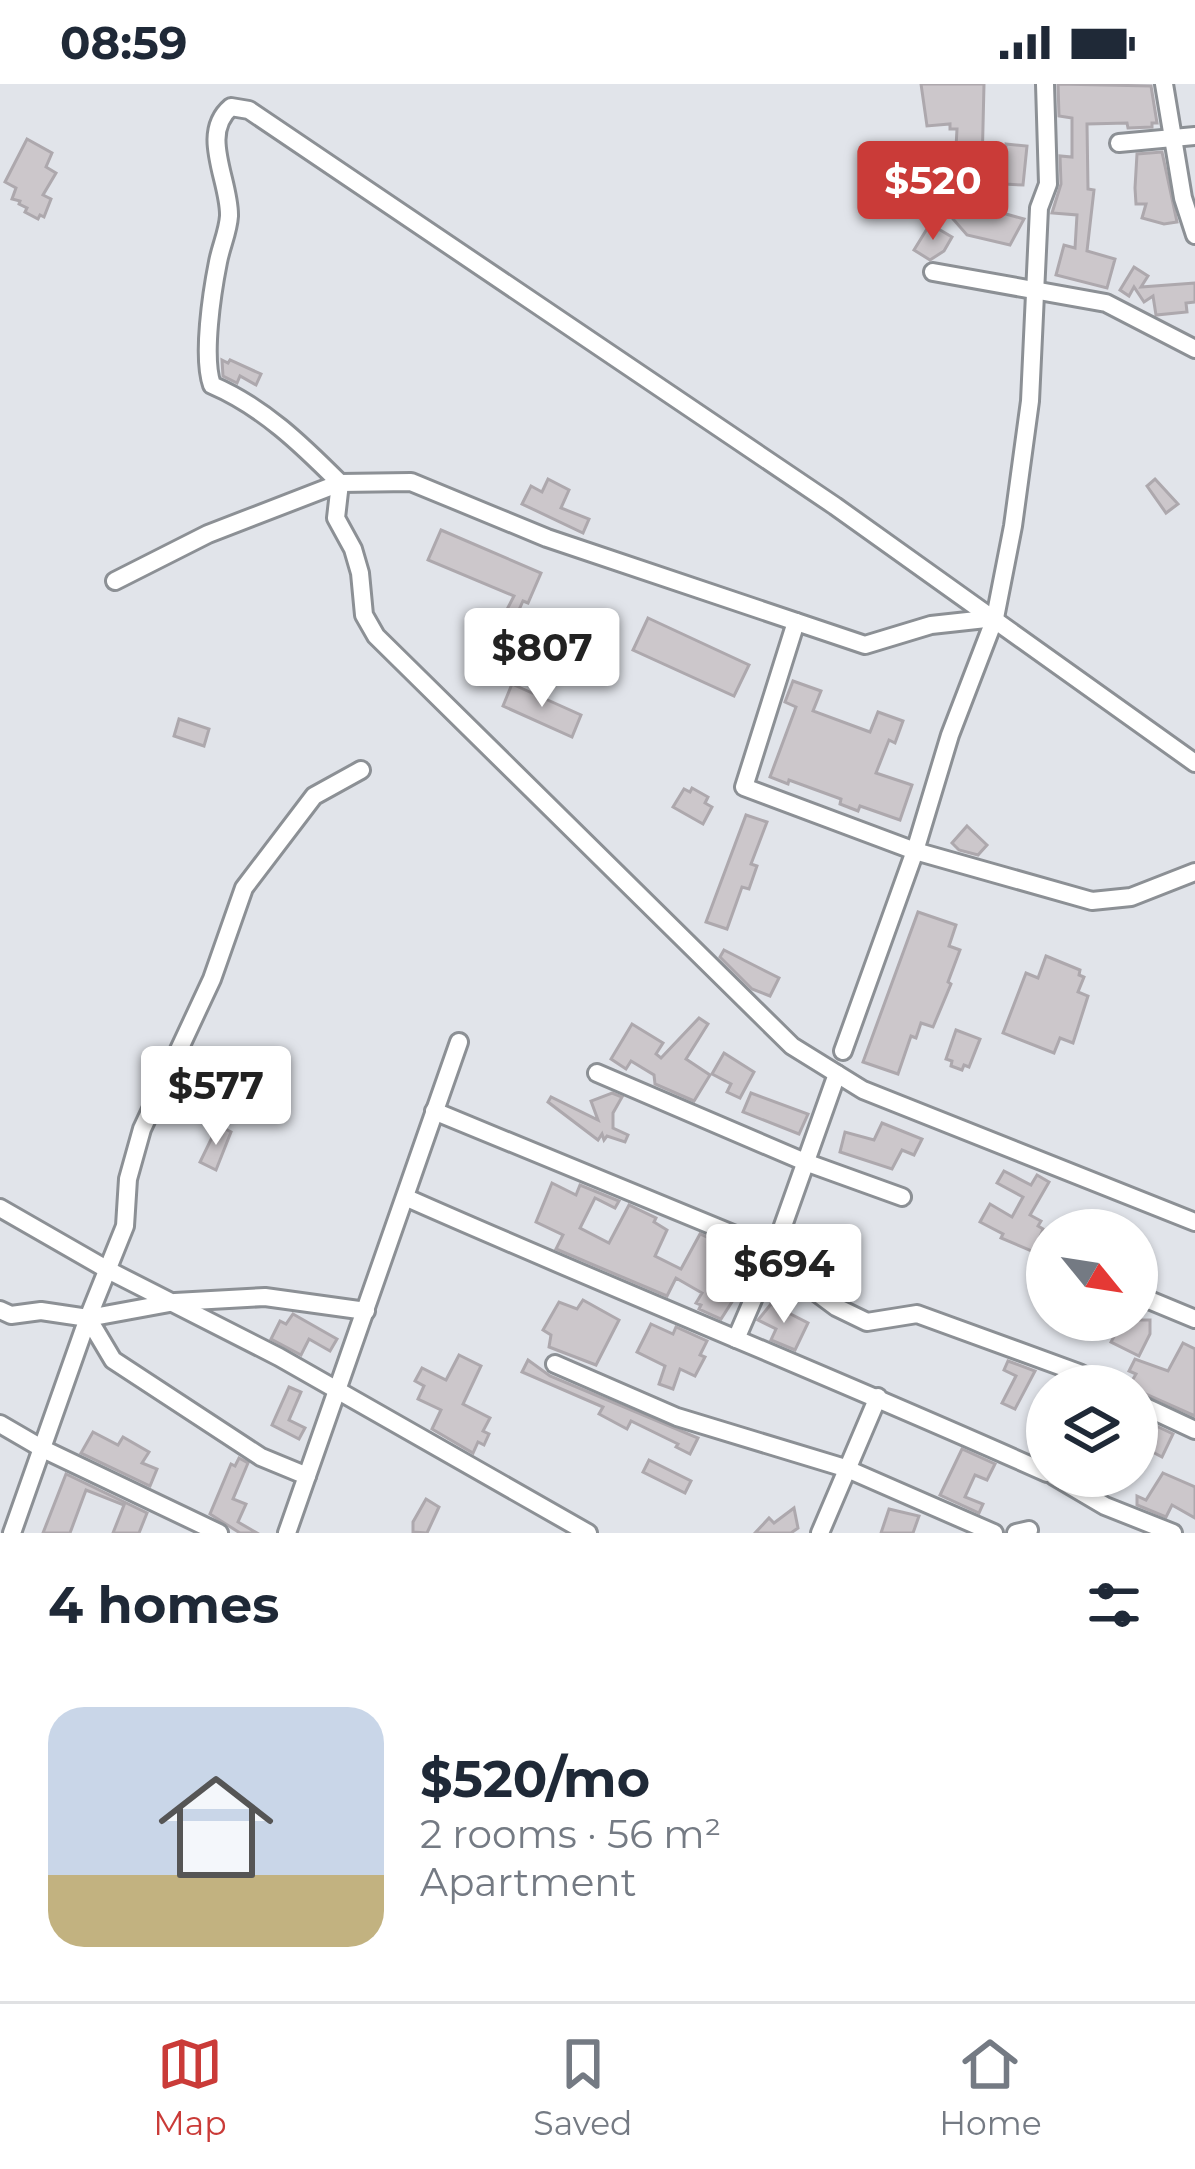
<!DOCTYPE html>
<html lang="en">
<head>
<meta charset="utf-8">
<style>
  body { margin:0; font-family:Montserrat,sans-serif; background:#f6f6f7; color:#1f2937; height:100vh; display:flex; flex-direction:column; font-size:45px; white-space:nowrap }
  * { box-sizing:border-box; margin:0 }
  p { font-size:39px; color:#747a83 }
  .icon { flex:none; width:66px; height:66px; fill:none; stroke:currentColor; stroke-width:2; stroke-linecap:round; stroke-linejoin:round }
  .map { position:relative; height:1449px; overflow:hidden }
  .details { display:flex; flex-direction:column; background:#fff; flex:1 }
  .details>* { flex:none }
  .needle { width:78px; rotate:120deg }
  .buttons { position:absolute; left:1026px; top:1125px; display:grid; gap:24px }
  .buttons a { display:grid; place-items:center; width:132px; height:132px; border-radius:50%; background:#fff; box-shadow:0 3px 9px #0004; font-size:60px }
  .price { position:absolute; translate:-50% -102px; padding:0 27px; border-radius:12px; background:#fff; color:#222; font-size:39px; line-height:78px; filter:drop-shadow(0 3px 6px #0008) }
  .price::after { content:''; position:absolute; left:50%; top:72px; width:36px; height:27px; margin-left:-18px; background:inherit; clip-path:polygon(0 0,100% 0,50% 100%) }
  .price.selected { background:#ca3b38; color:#fff }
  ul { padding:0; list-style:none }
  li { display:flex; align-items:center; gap:36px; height:300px; padding:0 48px }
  li span { display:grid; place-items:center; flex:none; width:336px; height:240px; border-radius:36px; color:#555 }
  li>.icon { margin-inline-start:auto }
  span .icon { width:144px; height:144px; fill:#fffc; stroke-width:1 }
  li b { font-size:51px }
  h2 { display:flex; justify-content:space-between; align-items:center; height:144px; padding:0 48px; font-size:51px }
  .status { display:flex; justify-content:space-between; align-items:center; height:84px; padding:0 60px; background:#fff; direction:ltr }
  .status svg { height:33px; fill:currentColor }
  .dock { display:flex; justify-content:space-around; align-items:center; height:168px; border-top:3px solid #e0e1e3; background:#fff; font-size:33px; color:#747a83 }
  .dock a { display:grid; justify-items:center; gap:6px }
  .dock .selected { color:#ca3b38 }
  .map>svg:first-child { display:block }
</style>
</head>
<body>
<div class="status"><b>08:59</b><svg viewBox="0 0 49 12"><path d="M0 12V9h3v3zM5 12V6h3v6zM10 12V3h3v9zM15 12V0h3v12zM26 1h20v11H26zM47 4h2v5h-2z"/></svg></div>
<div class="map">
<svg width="1195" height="1449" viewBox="0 0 1195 1449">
  <rect width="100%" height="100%" fill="#e1e4ea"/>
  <g fill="#ccc7cb" stroke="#ada8ad" stroke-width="3">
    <path d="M 921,0 L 984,0 L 982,84 L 966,82 L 965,100 L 973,104 L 982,95 L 977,106 L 991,112 L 974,113 L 970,120 L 1024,135 L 1010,161 L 967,151 L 946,127 L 964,111 L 927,106 L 923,130 L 912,129 L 921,90 L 943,94 L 944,80 L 955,81 L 957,45 L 950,45 L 950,40 L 927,42 Z"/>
    <path d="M 1058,0 L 1151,2 L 1157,39 L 1152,39 L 1152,43 L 1128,44 L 1127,39 L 1087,40 L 1088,105 L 1094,106 L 1087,167 L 1115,175 L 1107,204 L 1056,191 L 1064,161 L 1075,164 L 1077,131 L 1052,129 L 1061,100 L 1060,72 L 1072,73 L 1072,34 L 1059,32 Z"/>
    <path d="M 27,55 L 52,69 L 46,83 L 56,89 L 43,111 L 51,115 L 44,133 L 40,131 L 38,135 L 25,128 L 27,124 L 19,120 L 20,117 L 12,115 L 16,104 L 5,98 Z"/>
    <path d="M 1006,60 L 1027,62 L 1023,101 L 1004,100 Z"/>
    <path d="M 1162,68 L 1177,138 L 1164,140 L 1142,134 L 1146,120 L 1136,120 L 1135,104 L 1137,70 Z"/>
    <path d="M 930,140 L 952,153 L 944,167 L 930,176 L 914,166 Z"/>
    <path d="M 1134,183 L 1148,192 L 1141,203 L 1195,199 L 1195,218 L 1186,219 L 1187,228 L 1156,231 L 1153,212 L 1144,218 L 1134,203 L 1129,212 L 1120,206 Z"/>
    <path d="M 222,276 L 228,279 L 230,276 L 261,290 L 256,301 L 240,292 L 237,299 L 223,292 Z"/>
    <path d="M 548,395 L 569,406 L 561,424 L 589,435 L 583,449 L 522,420 L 531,402 L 542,408 Z"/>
    <path d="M 1155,395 L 1178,420 L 1166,429 L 1147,402 Z"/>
    <path d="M 441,446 L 541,489 L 528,519 L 523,517 L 513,539 L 503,533 L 514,512 L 428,476 Z"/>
    <path d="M 648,534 L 749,581 L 734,612 L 633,566 Z"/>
    <path d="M 793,597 L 821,607 L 813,627 L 870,648 L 878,628 L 903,637 L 895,659 L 889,656 L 876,689 L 912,701 L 900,736 L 860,722 L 858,727 L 840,720 L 841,715 L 789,696 L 788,700 L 770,693 L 796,623 L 785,618 Z"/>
    <path d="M 512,600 L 581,631 L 572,653 L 503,622 Z"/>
    <path d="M 179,635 L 209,645 L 204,662 L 174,652 Z"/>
    <path d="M 692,704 L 708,713 L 705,719 L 712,723 L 703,740 L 673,723 L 684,705 L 690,708 Z"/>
    <path d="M 746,731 L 767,738 L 751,780 L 757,782 L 749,805 L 742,803 L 727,845 L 706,838 Z"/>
    <path d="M 967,742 L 987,761 L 978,771 L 959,766 L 952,759 Z"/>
    <path d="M 918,828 L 956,841 L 949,862 L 960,866 L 948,898 L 951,900 L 933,943 L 921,939 L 916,954 L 911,952 L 898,990 L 863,978 Z"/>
    <path d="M 724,866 L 779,894 L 770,912 L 752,905 L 720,873 Z"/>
    <path d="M 1046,872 L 1080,886 L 1079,891 L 1084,893 L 1078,908 L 1088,912 L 1073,959 L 1060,954 L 1054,969 L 1003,949 L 1026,889 L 1038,894 Z"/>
    <path d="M 699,934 L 708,940 L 686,975 L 710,991 L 694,1017 L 655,1000 L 654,991 L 631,977 L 626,985 L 611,975 L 632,940 L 663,959 L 656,970 L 661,974 Z"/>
    <path d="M 956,946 L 980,955 L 969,983 L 964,981 L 962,986 L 951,982 L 952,977 L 946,975 Z"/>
    <path d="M 724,969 L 754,988 L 740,1014 L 727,1008 L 731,1000 L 712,990 Z"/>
    <path d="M 612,1009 L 622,1013 L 613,1029 L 613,1044 L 628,1051 L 625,1058 L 607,1052 L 604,1056 L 602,1050 L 598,1056 L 548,1018 L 551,1013 L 598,1036 L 591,1017 Z"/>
    <path d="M 751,1009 L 808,1030 L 799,1050 L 743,1028 Z"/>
    <path d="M 882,1039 L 922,1055 L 914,1071 L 902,1066 L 892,1085 L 840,1068 L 845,1048 L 874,1056 Z"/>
    <path d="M 218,1041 L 231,1048 L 216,1086 L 200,1078 Z"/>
    <path d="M 1004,1087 L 1031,1101 L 1037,1091 L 1049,1098 L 1030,1131 L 1041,1137 L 1038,1142 L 1043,1145 L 1034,1168 L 1001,1154 L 1003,1150 L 980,1138 L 990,1120 L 1012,1133 L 1023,1113 L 997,1099 Z"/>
    <path d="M 552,1099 L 576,1111 L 580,1101 L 619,1117 L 615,1124 L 595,1114 L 580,1144 L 609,1159 L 629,1121 L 656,1134 L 654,1138 L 667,1146 L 655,1172 L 681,1185 L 700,1150 L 727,1162 L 722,1172 L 740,1182 L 734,1194 L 744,1199 L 721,1235 L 699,1225 L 701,1221 L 696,1219 L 702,1209 L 676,1194 L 667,1212 L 556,1165 L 563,1151 L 536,1138 Z"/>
    <path d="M 583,1216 L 619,1236 L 596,1281 L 549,1263 L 551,1251 L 543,1246 L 559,1218 L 577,1225 Z"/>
    <path d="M 771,1220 L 808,1239 L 795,1266 L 771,1256 L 776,1245 L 758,1236 Z"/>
    <path d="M 293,1230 L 337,1255 L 330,1267 L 309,1255 L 301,1271 L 271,1255 L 280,1237 L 286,1240 Z"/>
    <path d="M 1123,1236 L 1150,1236 L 1150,1250 L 1139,1272 L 1111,1258 Z"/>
    <path d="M 651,1240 L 673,1250 L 676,1243 L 707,1257 L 700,1271 L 705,1273 L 695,1292 L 680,1285 L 673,1305 L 659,1300 L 665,1282 L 637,1268 Z"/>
    <path d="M 1183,1259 L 1195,1265 L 1195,1332 L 1137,1306 L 1137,1302 L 1129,1302 L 1136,1290 L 1129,1287 L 1135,1275 L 1168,1287 Z"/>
    <path d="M 459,1271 L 481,1282 L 463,1320 L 490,1334 L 483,1347 L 489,1350 L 484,1361 L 478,1358 L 473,1369 L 432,1345 L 441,1326 L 418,1315 L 424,1302 L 415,1297 L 422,1284 L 446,1296 Z"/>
    <path d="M 528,1276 L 550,1292 L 698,1354 L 690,1370 L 676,1363 L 678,1360 L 631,1337 L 627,1345 L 599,1330 L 603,1323 L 522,1288 Z"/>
    <path d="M 1008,1277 L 1035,1287 L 1015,1325 L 1002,1319 L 1016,1292 L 1004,1286 Z"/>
    <path d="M 289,1303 L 301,1308 L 289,1336 L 305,1344 L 299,1355 L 272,1341 Z"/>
    <path d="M 1150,1339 L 1173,1350 L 1162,1373 L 1145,1364 L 1152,1349 L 1146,1346 Z"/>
    <path d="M 93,1348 L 118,1361 L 123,1353 L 149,1368 L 142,1379 L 157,1385 L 150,1402 L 81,1369 Z"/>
    <path d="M 962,1365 L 995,1380 L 987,1396 L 975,1391 L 965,1413 L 983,1420 L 979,1429 L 940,1411 Z"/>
    <path d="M 239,1374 L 248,1379 L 233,1415 L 246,1420 L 238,1438 L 257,1449 L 240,1449 L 210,1430 L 231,1380 L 235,1382 Z"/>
    <path d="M 649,1376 L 691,1397 L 685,1409 L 643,1388 Z"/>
    <path d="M 1163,1389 L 1195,1403 L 1195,1434 L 1172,1421 L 1166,1433 L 1137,1421 L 1137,1412 L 1146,1416 Z"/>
    <path d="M 66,1390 L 147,1429 L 139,1449 L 113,1449 L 124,1421 L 86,1406 L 70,1449 L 43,1449 Z"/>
    <path d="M 426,1415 L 439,1423 L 427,1449 L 413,1448 L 413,1438 Z"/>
    <path d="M 794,1424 L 798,1444 L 791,1449 L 755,1449 L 769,1434 L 774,1439 Z"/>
    <path d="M 889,1425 L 919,1432 L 913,1449 L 881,1449 Z"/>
  </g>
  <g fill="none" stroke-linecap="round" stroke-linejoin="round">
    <g stroke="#8c9095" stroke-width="22">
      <g id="street">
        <path d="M 1164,0 L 1183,114 L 1195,151"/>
        <path d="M 1119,59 L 1195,52"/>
        <path d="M 933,188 L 1106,219 L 1195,265"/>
        <path d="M 115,497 L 208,450 L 340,399 L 411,398 L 547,454 L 865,561 L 931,541 L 995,534 L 1013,442 L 1030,317 L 1039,124 L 1048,100 L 1045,0"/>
        <path d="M 995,534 L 950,651 L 915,767 L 1092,817 L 1131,813 L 1195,788"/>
        <path d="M 796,538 L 744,703 L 915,767 L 843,967"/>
        <path d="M 1195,679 L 835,422 L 249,26 L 231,23 C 199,50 230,97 229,132 C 228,148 221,162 218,178 C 212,208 202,273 212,301 C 263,323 301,360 340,399 L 336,434 L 353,465 L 360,489 L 364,531 L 376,552 L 792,962 L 863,1006 L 1195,1138"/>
        <path d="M 597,989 L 805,1078 L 902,1113"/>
        <path d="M 434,1027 L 774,1167 L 789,1188 L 836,1223 L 867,1238 L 917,1230 L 1079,1289 L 1104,1302"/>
        <path d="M 407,1114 C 620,1208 835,1294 1047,1389"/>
        <path d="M 0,1124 L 108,1186 L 279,1273 L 588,1449"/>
        <path d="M 1137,1211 L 1195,1235"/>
        <path d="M 0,1226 L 11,1231 L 41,1227 L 88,1234 L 175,1218 L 265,1213 L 366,1227"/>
        <path d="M 88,1234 L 113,1276 L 261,1373 L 307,1392"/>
        <path d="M 736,1255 L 774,1167 L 837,990"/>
        <path d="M 555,1280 L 677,1333 L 845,1384 L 994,1449"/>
        <path d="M 1137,1319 L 1195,1346"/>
        <path d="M 0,1340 L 43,1365 L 219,1449"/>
        <path d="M 1054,1392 L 1105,1422 L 1173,1449"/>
        <path d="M 12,1449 L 88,1234 L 125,1142 L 128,1095 L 142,1045 L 212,895 L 244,804 L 314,712 L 361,686"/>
        <path d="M 287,1449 L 459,958"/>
        <path d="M 820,1449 L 878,1313"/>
        <path d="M 1016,1449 L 1029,1446"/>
      </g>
    </g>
    <use href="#street" stroke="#fff" stroke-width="16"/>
  </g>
</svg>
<div class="buttons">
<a><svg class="needle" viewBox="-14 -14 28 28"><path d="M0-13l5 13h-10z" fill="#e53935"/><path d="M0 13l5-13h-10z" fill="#747a83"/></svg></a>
<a><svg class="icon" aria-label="layers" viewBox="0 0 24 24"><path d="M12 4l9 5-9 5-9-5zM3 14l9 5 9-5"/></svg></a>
</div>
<b class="price selected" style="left:933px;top:159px">$520</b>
<b class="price" style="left:542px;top:626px">$807</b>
<b class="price" style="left:216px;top:1064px">$577</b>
<b class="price" style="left:784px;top:1242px">$694</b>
</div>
<section class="details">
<h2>4 homes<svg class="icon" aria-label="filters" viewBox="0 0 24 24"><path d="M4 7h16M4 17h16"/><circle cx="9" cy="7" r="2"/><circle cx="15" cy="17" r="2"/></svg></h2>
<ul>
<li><span style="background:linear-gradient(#c9d6e8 70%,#c2b280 0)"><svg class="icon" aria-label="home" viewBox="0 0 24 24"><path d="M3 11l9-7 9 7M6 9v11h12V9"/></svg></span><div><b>$520/mo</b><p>2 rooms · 56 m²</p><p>Apartment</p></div></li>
</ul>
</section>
<nav class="dock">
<a class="selected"><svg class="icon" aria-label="map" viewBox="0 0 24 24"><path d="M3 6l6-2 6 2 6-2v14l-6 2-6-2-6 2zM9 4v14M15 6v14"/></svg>Map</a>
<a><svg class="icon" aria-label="saved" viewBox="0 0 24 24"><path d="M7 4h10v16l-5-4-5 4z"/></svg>Saved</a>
<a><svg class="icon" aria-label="home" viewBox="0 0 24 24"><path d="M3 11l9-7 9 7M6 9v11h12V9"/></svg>Home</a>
</nav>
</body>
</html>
